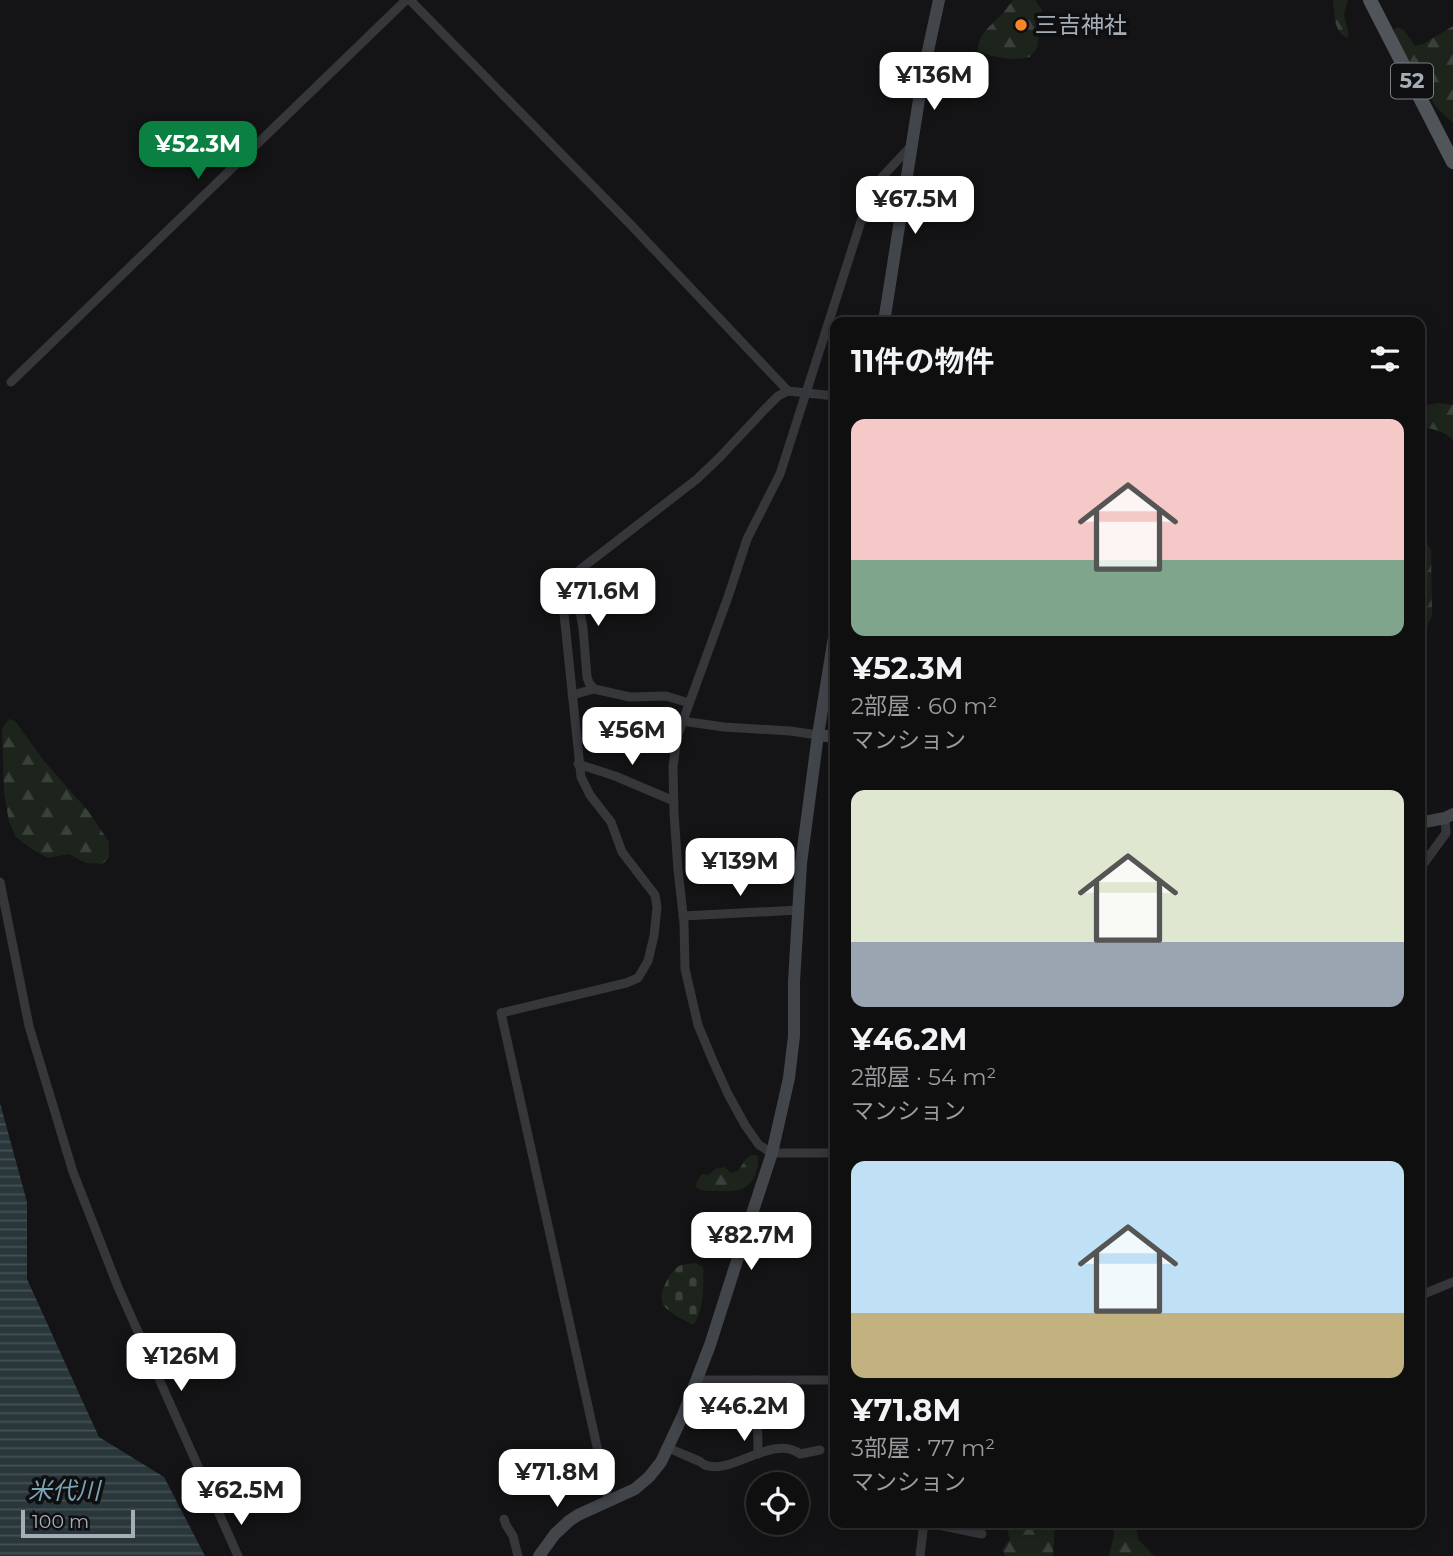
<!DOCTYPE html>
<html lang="ja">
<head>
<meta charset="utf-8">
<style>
  body { margin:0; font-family:Montserrat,"Noto Sans JP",sans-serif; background:#181819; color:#f1f3f6; height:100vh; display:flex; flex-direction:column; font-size:26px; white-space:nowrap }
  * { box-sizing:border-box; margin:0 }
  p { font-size:23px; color:#9b9c9f }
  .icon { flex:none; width:38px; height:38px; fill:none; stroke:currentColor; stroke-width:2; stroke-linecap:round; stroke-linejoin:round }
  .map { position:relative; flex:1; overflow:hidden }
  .drawer { position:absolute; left:830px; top:317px; width:595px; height:1211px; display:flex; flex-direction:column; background:#0f0f10; border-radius:14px; box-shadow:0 4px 18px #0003,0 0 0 2px #2f2f30 }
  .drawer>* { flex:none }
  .controls { position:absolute; left:746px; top:1472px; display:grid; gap:14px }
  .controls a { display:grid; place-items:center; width:63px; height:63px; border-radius:50%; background:#0f0f10; box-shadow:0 4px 18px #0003,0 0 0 2px #2f2f30; font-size:35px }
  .scale { position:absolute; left:21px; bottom:18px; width:114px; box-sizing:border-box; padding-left:7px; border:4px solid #a5aeb7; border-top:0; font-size:19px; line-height:24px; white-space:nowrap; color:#a5aeb7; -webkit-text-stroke:5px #0f0f11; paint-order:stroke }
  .price { position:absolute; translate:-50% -60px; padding:0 16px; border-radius:14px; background:#fff; color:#222; font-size:23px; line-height:46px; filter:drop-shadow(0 2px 4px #0008) }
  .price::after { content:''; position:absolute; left:50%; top:42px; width:21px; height:16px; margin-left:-10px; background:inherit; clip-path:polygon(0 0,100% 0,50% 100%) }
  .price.on { background:#0b8043; color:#fff }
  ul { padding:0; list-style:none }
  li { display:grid; align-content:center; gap:14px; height:371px; padding:0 21px }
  li span { display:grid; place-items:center; height:217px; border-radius:14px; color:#555 }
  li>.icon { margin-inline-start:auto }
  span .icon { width:126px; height:126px; fill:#fffc; stroke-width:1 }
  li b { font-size:30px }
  h2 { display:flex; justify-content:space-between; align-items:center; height:84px; padding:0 21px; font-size:30px }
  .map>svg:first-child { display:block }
</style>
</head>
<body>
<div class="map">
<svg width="1453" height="1556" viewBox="0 0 1453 1556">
  <defs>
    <pattern id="forest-firs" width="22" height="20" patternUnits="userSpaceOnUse" patternTransform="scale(1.75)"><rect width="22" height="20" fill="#1c241c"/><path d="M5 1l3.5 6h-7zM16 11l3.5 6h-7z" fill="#3a413b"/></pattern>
    <pattern id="cemetery-stones" width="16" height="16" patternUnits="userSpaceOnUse" patternTransform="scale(1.75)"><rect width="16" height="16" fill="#1c241c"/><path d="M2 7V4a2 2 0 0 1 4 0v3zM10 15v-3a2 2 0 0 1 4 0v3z" fill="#3a413b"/></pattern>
    <pattern id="water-rules" width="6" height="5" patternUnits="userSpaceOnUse" patternTransform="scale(1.75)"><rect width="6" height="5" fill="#29363a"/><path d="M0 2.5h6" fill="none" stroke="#455154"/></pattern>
  </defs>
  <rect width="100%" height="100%" fill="#141416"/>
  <g fill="url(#forest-firs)">
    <path d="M 1013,0 L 1035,0 L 1042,10 L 1037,48 L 1030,57 C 1013,61 995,58 978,51 C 978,35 988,28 998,18 C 1004,13 1008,6 1013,0 Z"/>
    <path d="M 1333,0 L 1348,0 L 1344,14 L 1349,35 L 1347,38 C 1333,32 1335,13 1333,0 Z"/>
    <path d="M 1453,26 L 1453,123 L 1436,107 L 1397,42 L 1394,30 L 1397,27 L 1404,30 L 1415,46 L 1423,44 Z"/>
    <path d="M 1439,403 L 1453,405 L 1453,440 C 1444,431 1432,428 1419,427 L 1419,406 Z"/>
    <path d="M 1419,535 L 1424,538 L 1431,550 L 1432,616 L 1425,631 L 1419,634 Z"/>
    <path d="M 9,719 L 15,721 L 45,762 L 89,812 L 109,842 L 109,858 L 102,864 L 86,863 L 69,854 L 48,858 L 33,850 L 16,837 L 9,822 L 4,791 L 2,728 Z"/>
    <path d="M 751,1155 L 757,1155 C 759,1162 758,1165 756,1172 C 750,1191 736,1192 719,1191 C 710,1191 703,1192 696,1187 L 697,1181 L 702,1174 L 709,1175 L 715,1169 L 725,1167 L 731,1173 L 738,1171 L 746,1159 Z"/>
    <path d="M 1005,1523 L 1055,1523 L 1053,1556 L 1005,1556 L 1002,1550 L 1010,1539 Z"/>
    <path d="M 1113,1523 L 1136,1523 L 1138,1539 L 1154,1556 L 1109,1556 L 1114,1535 Z"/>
  </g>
  <path fill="url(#cemetery-stones)" d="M 696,1263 L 703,1267 C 704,1283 704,1313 693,1325 C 684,1320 671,1314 664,1306 C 656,1297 669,1272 679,1266 C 684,1264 691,1264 696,1263 Z"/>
  <path fill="url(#water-rules)" d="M 0,1103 L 27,1202 L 27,1279 L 81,1398 L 99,1437 L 164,1477 L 205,1556 L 0,1556 Z"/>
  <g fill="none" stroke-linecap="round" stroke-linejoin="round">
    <g stroke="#35373b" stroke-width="9">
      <path d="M 410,0 L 631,225 L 788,391"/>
      <path d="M 11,382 L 406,0"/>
      <path d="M 567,584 L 580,612 L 583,628 L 587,677 L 589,683 L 594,689"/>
      <path d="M 572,695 L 594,689 L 630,697 L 666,696 L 689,703"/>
      <path d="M 682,721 L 724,727 L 790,731 L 818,735"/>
      <path d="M 578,764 L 615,776 L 674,801"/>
      <path d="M 1419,870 L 1446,833 L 1445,818"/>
      <path d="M 0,882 L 29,1026 L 73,1172 L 118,1287 L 238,1556"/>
      <path d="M 683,916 L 799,910"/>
      <path d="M 835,1153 L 772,1153 L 759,1145 L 745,1125 L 728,1094 L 713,1061 L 698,1025 L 685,969 L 684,923 L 678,870 L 674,813 L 673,767 L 677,737 L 728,597 L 747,539 L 780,474 L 870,193 L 883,176 L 912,145"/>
      <path d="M 1419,1296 L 1453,1282"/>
      <path d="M 697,1380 L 835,1380"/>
      <path d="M 757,1380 L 758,1454"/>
      <path d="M 668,1448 C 678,1452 689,1457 699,1461 C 702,1463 705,1466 709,1466 C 735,1472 775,1434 800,1454 L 820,1450"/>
      <path d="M 609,1501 L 501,1013 L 626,983 L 638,978 L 648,961 L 654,936 L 657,907 L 655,895 L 622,852 L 611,822 L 590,795 L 581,777 L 563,604 C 564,585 568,581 582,568 L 697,479 L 719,458 L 765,409 L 778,396 L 788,391 L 835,396"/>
      <path d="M 504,1519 L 506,1525 L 513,1536 L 518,1556"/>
      <path d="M 920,1556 L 924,1522 L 982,1534"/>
    </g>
    <g stroke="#42464b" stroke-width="12">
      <path d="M 884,322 L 923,74 L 939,0"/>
      <path d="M 818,735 L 835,737"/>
      <path d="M 1419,823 L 1445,818 L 1453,814"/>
      <path d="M 539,1556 L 555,1534 L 569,1521 L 578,1515 L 635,1489 L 649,1477 L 661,1462 L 683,1415 L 710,1345 L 750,1220 L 772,1153 L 789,1078 L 794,1036 L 794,982 L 801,863 L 818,735 L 835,631"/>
    </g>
    <path stroke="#50555a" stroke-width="14" d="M 1370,0 L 1453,162"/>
  </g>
  <circle fill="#fc8625" stroke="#0f0f11" stroke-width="2.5" cx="1021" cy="25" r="7"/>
  <g text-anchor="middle" stroke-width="7" stroke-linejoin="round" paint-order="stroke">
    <rect fill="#0f0f11" stroke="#787e85" stroke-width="2" x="1391" y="63.5" width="42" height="35" rx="5"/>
    <g font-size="21" font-weight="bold" fill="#a5aeb7">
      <text x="1412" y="88">52</text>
    </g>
    <g font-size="23" fill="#a5aeb7" stroke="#0f0f11" text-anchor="start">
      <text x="1035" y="33">三吉神社</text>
    </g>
    <g font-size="24" font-style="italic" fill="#79a5b4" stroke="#0f0f11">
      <text x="64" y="1499">米代川</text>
    </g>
  </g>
</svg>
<div class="controls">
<a><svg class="icon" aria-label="locate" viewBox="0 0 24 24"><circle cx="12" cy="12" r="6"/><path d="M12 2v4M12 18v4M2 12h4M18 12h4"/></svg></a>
</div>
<div class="scale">100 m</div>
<b class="price" style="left:934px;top:112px">¥136M</b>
<b class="price on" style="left:198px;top:181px">¥52.3M</b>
<b class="price" style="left:915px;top:236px">¥67.5M</b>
<b class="price" style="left:598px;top:628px">¥71.6M</b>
<b class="price" style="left:632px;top:767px">¥56M</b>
<b class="price" style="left:740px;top:898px">¥139M</b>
<b class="price" style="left:751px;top:1272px">¥82.7M</b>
<b class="price" style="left:181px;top:1393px">¥126M</b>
<b class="price" style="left:744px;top:1443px">¥46.2M</b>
<b class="price" style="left:557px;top:1509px">¥71.8M</b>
<b class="price" style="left:241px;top:1527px">¥62.5M</b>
<section class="drawer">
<h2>11件の物件<svg class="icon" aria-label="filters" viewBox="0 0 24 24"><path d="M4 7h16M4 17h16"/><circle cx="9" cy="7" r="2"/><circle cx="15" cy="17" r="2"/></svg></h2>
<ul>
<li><span style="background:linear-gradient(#f6c9c9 65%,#7fa58c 0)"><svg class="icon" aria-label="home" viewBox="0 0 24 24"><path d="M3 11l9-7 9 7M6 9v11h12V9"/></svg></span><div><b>¥52.3M</b><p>2部屋 · 60 m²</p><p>マンション</p></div></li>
<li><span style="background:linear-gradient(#dfe7d0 70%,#9aa5b1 0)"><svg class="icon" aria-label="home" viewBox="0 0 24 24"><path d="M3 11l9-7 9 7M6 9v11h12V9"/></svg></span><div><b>¥46.2M</b><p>2部屋 · 54 m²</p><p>マンション</p></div></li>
<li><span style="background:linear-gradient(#bfe0f5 70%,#c2b280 0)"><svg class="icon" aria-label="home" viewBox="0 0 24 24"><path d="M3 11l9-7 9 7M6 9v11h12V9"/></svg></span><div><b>¥71.8M</b><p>3部屋 · 77 m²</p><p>マンション</p></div></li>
</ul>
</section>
</div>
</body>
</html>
